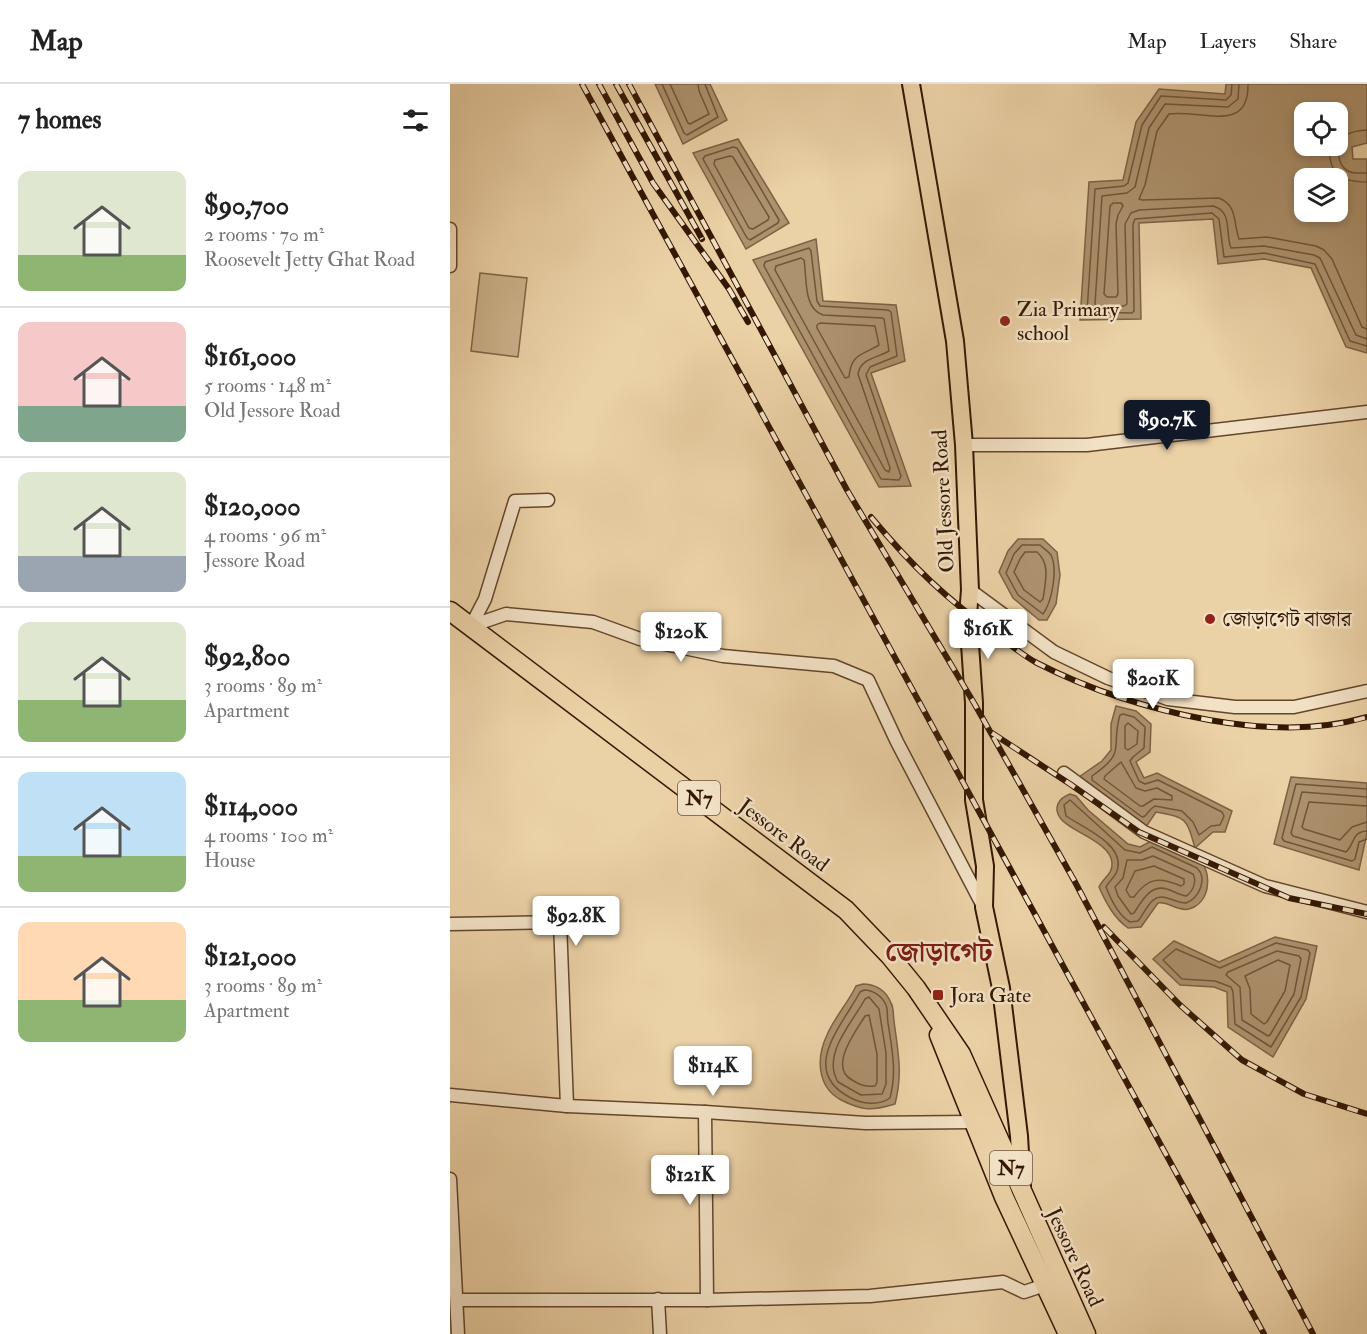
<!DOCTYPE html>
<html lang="en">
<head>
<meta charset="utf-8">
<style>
  body { margin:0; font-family:"IM FELL Double Pica","Noto Serif Bengali",serif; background:#f2f2f2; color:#222; height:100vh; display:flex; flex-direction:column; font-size:22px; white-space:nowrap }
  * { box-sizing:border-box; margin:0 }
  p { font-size:20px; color:#767676 }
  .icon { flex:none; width:33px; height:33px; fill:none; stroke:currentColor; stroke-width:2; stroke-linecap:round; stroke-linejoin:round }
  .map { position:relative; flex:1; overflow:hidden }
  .sheet { display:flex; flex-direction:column; background:#fff; width:450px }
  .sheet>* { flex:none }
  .controls { position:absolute; left:844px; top:18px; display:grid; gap:12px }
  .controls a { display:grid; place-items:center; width:54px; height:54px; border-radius:12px; background:#fff; box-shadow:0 3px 9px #0003; font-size:30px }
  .price { position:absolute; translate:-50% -51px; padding:0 14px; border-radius:6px; background:#fff; color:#222; font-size:20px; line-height:39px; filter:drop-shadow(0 2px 3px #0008) }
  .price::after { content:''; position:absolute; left:50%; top:36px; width:18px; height:14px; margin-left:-9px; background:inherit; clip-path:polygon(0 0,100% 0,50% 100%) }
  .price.selected { background:#111827; color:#fff }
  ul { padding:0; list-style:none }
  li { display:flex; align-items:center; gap:18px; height:150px; padding:0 18px }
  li+li { border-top:2px solid #e0e0e0 }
  li span { display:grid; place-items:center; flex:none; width:168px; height:120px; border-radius:12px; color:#555 }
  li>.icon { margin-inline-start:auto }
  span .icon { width:72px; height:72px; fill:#fffc; stroke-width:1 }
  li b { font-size:26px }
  h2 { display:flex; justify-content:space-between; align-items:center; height:72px; padding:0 18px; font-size:26px }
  header { display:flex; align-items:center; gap:36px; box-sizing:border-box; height:84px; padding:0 30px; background:#fff; border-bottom:2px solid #e0e0e0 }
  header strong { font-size:28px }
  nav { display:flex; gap:33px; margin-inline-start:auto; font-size:21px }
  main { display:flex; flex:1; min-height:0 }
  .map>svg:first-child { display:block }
</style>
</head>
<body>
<header>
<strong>Map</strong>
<nav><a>Map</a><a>Layers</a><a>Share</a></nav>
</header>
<main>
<section class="sheet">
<h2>7 homes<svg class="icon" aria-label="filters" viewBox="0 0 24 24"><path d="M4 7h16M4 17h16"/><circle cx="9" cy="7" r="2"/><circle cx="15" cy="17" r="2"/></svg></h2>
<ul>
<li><span style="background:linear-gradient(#dfe7d0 70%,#8fb573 0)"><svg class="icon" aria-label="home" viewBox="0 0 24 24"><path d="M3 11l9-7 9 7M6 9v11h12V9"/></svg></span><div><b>$90,700</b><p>2 rooms · 70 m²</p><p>Roosevelt Jetty Ghat Road</p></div></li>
<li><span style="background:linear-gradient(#f6c9c9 70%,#7fa58c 0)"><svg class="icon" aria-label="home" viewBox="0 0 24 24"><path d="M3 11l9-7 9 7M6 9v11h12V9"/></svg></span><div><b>$161,000</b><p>5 rooms · 148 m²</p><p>Old Jessore Road</p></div></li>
<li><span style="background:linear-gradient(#dfe7d0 70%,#9aa5b1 0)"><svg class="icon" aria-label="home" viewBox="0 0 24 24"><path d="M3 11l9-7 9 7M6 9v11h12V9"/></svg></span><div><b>$120,000</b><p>4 rooms · 96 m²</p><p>Jessore Road</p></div></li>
<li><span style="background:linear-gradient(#dfe7d0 65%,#8fb573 0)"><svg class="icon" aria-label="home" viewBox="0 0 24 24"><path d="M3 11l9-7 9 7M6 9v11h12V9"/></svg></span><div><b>$92,800</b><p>3 rooms · 89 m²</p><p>Apartment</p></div></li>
<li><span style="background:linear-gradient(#bfe0f5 70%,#8fb573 0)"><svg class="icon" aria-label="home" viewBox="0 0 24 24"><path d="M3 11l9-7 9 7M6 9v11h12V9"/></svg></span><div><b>$114,000</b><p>4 rooms · 100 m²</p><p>House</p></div></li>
<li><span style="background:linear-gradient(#ffd9b3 65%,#8fb573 0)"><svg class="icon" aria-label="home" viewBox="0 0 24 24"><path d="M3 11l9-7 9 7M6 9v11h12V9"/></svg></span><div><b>$121,000</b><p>3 rooms · 89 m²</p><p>Apartment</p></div></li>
</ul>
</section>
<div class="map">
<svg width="917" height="1250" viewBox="0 0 917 1250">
  <rect width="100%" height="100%" fill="#ebd1a6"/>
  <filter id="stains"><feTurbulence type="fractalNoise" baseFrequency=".00333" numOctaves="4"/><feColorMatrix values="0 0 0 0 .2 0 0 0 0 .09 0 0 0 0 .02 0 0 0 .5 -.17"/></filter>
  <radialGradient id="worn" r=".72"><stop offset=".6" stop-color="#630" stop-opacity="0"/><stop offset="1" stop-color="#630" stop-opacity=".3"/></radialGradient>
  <path fill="#ccb28a" stroke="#806546" stroke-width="1.5" d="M 30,189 L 77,194 L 68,273 L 21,267 Z"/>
  <g fill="#ad926e" stroke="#7d6143" stroke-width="1.5" fill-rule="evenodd">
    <path d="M 205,0 L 260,0 L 277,36 L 233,60 Z"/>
    <path d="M 776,0 L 917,0 L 917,59 L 902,63 L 903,75 L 917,75 L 917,269 L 896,263 L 861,184 L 814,175 L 768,180 L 763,135 L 689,139 L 691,235 L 630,236 L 639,98 L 673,96 L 686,38 L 709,5 L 775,10 ZM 855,28 L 888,28 L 888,62 L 855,62 ZM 855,94 L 888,94 L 888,128 L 855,128 Z"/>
    <path d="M 288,55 L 339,139 L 296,165 L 243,69 Z"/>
    <path d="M 366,155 L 373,217 L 446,221 L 455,277 L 421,289 L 461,402 L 429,403 L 303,176 Z"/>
    <path d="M 568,455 L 593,455 L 607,468 L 610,491 L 606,520 L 597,536 L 589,536 L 563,514 L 549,488 L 558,467 Z"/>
    <path d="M 666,622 L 686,627 L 701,640 L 700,668 L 686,678 L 694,694 L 707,689 L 782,727 L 775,748 L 763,748 L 745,764 C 736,733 737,734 706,728 L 696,743 L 629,693 L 652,677 L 661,666 L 661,640 Z"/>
    <path d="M 841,693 L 917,699 L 917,749 L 909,786 L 824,760 Z"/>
    <path d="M 620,710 L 626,712 L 638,726 L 678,760 L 690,763 L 703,756 L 751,778 C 763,791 759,820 739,825 C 728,828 718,817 708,819 L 691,843 L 678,844 C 664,834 656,819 649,803 C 653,794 663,790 662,779 C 661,758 621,748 611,735 C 602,724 609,714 620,710 Z"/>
    <path d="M 825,853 L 867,862 L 856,915 L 823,973 L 778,943 L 777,908 L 764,903 L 730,901 L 703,875 L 724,857 L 769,878 Z"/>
    <path d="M 413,900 C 425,900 436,906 441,919 C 444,924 443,931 444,937 C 448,968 453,989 445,1020 C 422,1027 413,1027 391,1016 C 367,1003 366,974 377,951 C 384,934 398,919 406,902 Z"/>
  </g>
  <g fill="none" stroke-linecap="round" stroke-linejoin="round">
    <g stroke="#705538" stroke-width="1.5">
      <path d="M 212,0 L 234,49 L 237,51 L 268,33 L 255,0"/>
      <path d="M 220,0 L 238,39 L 240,40 L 259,30 L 249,7 L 248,0"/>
      <path d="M 782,0 L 781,11 L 776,16 L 711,12 L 692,41 L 678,99 L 674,102 L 645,105 L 637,228 L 682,229 L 684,227 L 683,140 L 685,135 L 762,129 L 769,135 L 774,173 L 814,169 L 865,180 L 900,257 L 917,262"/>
      <path d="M 789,0 L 788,15 L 778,23 L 715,20 L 699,44 L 685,103 L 677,109 L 652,112 L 645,220 L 647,222 L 674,222 L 677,220 L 675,140 L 681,129 L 689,126 L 763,122 C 783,127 775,150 781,164 L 814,162 L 864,171 L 870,174 L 906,251 L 917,255"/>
      <path d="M 798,0 C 799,51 750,25 719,30 L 707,47 L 695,101 L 689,115 L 692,116 L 769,114 C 788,122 783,138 789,155 L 817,153 L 866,162 L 874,166 L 882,175 L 912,243 L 917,245"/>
      <path d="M 917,46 C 910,46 899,48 894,53 C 885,60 887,81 898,87 C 903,90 911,89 917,89"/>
      <path d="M 879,62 C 879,90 890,98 917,98"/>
      <path d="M 283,63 L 287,64 L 329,136 L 328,139 L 300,156 L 297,154 L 253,75 L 255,72 Z"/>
      <path d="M 280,72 L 283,73 L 319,133 L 318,136 L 303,145 L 299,144 L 264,80 L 265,76 Z"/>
      <path d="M 663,119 L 671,119 L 673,122 L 668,131 L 666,140 L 668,210 L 666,213 L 657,213 L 654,210 L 660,122 Z"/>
      <path d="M 359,164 L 361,167 L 367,217 L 370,222 L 438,226 L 441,228 L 447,272 L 420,283 L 416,291 L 451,392 L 449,396 L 431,395 L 314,182 L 315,178 Z"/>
      <path d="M 351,174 L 354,176 C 357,193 353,225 373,231 L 432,234 L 434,235 L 439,267 C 427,274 411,274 408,290 L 440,384 L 439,388 L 435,386 L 325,186 L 326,182 Z"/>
      <path d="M 370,239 L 425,242 L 429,261 C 413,271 401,269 399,293 L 395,294 L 367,244 L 367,241 Z"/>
      <path d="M 572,461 L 590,461 C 593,464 599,468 601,471 C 608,485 602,518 593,530 L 568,511 L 556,489 L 564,470 Z"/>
      <path d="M 575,468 L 587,468 C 601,480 595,499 593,515 L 590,518 L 574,506 L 564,488 L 570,475 Z"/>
      <path d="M 673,630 L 684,633 L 695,643 L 694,664 L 683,673 L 680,677 L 689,697 L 695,700 L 708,696 L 772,728 L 774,732 L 770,741 L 761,742 L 749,751 L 743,738 L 732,727 L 705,722 L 701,725 L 695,732 L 692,733 L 642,696 L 642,692 C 678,667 660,665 670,631 Z"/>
      <path d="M 678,639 L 688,647 L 687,660 L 678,666 L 675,664 L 675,642 Z"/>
      <path d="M 671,678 L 686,704 L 695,707 L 707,704 L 722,712 L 722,716 L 704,715 L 693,722 L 690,722 L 654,695 L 655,692 Z"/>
      <path d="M 917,705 L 846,700 L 832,754 L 834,757 L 902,777 L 905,775 L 909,758 L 917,755"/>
      <path d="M 917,713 L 852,708 L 841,749 L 843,752 L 896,768 C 905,760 901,748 917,747"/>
      <path d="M 620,716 L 675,766 L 690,769 L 702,763 L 747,784 C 758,795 749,814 736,819 C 729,819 724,816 717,814 C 701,808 696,828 688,837 L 680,838 C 668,831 661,816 656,803 C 659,796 667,793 668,783 C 672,759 632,743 616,732 L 614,721 Z"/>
      <path d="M 917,722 L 859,718 L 852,743 L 854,745 L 890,756 L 902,743 L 917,738"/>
      <path d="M 703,772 L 743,790 C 747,797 743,808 736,812 C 729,811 724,807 717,805 C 700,800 692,817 684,829 L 681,830 L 668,812 L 665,803 L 673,794 L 677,776 L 692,776 Z"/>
      <path d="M 704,782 L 734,795 L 734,800 L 731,802 C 710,793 698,793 684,813 L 680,813 L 676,806 L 685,787 Z"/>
      <path d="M 826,859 L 858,866 L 860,869 L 851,913 L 821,963 L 785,940 L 783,908 L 781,903 L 765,897 L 732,895 L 713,876 L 726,865 L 770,884 Z"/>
      <path d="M 827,867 L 849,872 L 851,875 L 844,910 L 820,951 L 818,952 L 792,936 L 790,903 L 776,891 L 778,888 Z"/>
      <path d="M 828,876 L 840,881 L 835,907 L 817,938 L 814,940 L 801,930 L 800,905 L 795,892 Z"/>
      <path d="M 414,906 C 423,906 432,912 436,921 C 438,926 437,933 438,939 C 442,965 447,988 440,1014 C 429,1022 412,1020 401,1014 C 348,987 392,942 410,908 Z"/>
      <path d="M 419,913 L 429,925 L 436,969 L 436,1000 L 432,1010 L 411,1011 L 388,998 C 371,970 403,938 415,915 Z"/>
      <path d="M 419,931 L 427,970 L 427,998 L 425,1002 C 415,1003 410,1001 402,996 C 378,983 406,947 415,932 Z"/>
    </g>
    <g stroke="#62462b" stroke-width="15">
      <g id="minor">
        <path d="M 0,145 L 0,182"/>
        <path d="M 514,361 L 637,361 L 917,328"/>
        <path d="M 98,416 L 65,417 L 35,515 L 21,542 L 56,530 L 143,538 L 190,555 L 273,572 L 384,582 L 418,596 L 447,658 L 533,822"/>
        <path d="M 520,506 L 604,568 L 658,594 L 718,615 L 785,623 L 844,623 L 917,607"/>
        <path d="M 614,689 L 694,748 L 815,802 L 917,828"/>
        <path d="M 0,840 L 110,838 L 117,1022"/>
        <path d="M 0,1011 L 117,1022 L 255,1028 L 415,1039 L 524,1038"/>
        <path d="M 255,1028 L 257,1216"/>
        <path d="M 0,1095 L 8,1250"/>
        <path d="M 208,1215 L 210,1250"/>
        <path d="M 7,1216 L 257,1216 L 420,1212 L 553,1198 L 574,1208 L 595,1201"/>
      </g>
    </g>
    <g stroke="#341802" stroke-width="20">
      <path id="major" d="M 461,0 L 505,257 L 514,361 L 520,506 L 518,531 L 524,619 L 524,716 L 535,782 L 534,823 L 551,904 L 569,1052 L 572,1102"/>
    </g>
    <g stroke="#341802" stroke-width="21">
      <g id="highway">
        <path d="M 0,527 L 396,826 L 440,872 L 466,904 L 511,970 L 636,1250"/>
        <path d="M 489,951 L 554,1113 L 618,1250"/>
      </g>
    </g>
    <use href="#minor" stroke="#f2e1c5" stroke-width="12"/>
    <use href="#major" stroke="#ebd1a6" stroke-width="16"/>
    <use href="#highway" stroke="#ebd1a6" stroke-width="18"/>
    <g stroke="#341802" stroke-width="6">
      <g id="rail">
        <path d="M 132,0 L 814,1250"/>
        <path d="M 149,0 L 203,99 L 279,205 L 298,238"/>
        <path d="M 166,0 L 252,155"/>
        <path d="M 179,0 L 397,406 L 524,619 L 625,798 L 863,1250"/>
        <path d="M 421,433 C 462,482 497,516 550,553 C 562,562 574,572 587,579 C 642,607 699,625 759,636 C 812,645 865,648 917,633"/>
        <path d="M 542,649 L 620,700 L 689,748 L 839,814 L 917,830"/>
        <path d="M 654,843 L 730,921 L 792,976 L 854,1010 L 917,1030"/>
      </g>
    </g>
    <use href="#rail" stroke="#f2e1c5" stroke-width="4" stroke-dasharray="11" stroke-linecap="butt"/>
  </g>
  <g fill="#8f2418" stroke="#f2e1c5" stroke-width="2">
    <circle cx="555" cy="237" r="6"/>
    <circle cx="760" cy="535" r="6"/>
    <rect x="482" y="905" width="12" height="12" rx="3"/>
  </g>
  <g text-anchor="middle" stroke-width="5" stroke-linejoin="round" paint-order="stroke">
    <g fill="#f2e1c5" stroke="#6d543c" stroke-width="1.5">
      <rect x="228" y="697" width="42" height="34" rx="4.5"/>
      <rect x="540" y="1067" width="42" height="34" rx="4.5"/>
    </g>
    <g font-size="20" font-weight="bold" fill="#341802">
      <text x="249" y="721">N7</text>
      <text x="561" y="1091">N7</text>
    </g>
    <g font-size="21" fill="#341802" stroke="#f2e1c5" text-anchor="start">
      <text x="567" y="232">Zia Primary<tspan x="567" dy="24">school</tspan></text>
      <text x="772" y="542">জোড়াগেট বাজার</text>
      <text x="500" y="918">Jora Gate</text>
    </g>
    <g font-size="21" fill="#341802" stroke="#f2e1c5">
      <text transform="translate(493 417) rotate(-93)" y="7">Old Jessore Road</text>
      <text transform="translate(334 751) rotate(37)" y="7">Jessore Road</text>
      <text transform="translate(625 1173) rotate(65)" y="7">Jessore Road</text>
    </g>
    <g font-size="27" font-weight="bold" fill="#7a1f14" stroke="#f2e1c5">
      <text x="489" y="877">জোড়াগেট</text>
    </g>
  </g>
  <rect width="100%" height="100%" filter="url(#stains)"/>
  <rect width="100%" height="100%" fill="url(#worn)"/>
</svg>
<div class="controls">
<a><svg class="icon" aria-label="locate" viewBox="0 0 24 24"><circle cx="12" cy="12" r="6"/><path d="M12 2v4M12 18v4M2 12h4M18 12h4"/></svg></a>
<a><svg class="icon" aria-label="layers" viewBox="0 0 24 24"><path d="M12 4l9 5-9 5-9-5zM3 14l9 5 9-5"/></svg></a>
</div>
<b class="price selected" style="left:717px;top:367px">$90.7K</b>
<b class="price" style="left:538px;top:576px">$161K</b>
<b class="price" style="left:231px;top:579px">$120K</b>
<b class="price" style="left:703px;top:626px">$201K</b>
<b class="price" style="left:126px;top:863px">$92.8K</b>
<b class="price" style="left:263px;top:1013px">$114K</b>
<b class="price" style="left:240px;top:1122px">$121K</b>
</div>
</main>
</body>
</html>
